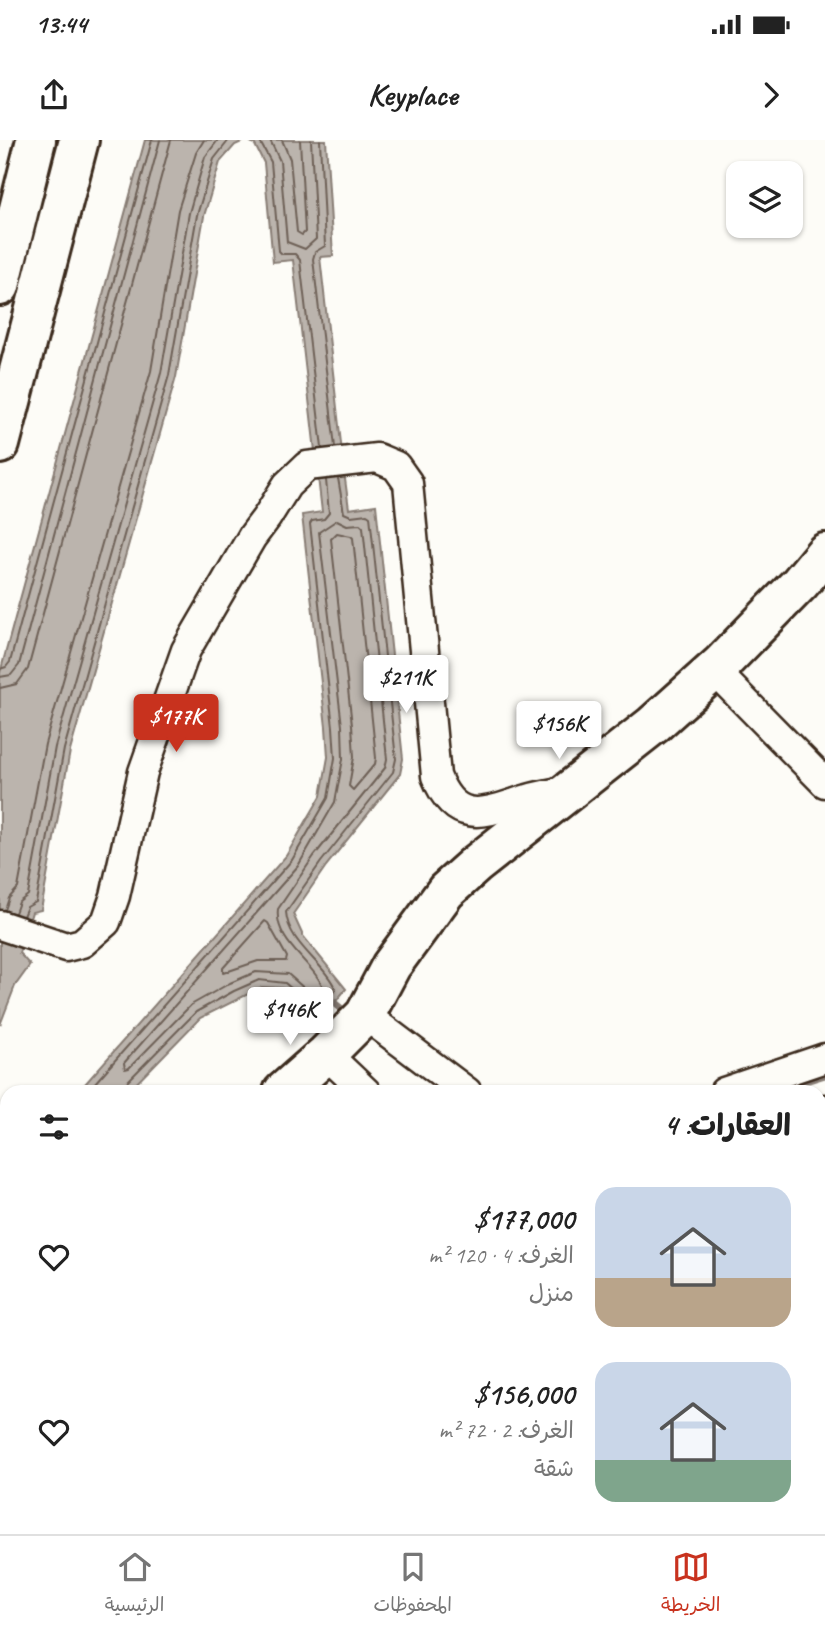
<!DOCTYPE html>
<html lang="ar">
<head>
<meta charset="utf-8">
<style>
  body { margin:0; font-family:Caveat,"Playpen Sans Arabic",sans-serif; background:#f2f2f2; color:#222; direction:rtl; height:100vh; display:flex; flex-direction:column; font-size:26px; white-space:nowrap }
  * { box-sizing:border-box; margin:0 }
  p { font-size:23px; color:#767676 }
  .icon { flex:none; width:38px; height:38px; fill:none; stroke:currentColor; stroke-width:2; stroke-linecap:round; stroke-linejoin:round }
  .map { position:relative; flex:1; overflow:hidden; direction:ltr }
  .sheet { position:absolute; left:0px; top:945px; width:826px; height:450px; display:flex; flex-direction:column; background:#fff; border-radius:21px 21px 0 0; box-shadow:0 2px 5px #0004; direction:rtl }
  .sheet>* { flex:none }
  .fabs { position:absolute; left:726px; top:21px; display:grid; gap:14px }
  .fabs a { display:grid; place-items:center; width:77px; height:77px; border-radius:14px; background:#fff; box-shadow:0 2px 5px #0004; font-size:35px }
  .price { position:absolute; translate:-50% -60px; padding:0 16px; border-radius:7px; background:#fff; color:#222; font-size:23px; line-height:46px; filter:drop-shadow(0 2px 4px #0008) }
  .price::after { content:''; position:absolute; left:50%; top:42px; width:21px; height:16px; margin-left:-10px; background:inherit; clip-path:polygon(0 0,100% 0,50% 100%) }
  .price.on { background:#c8321e; color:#fff }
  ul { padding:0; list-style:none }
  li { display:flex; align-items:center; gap:21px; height:175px; padding:0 35px }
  li span { display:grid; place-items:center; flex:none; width:196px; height:140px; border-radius:21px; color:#555 }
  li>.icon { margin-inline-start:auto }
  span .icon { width:84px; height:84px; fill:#fffc; stroke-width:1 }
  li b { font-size:30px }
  h2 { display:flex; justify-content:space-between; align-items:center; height:84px; padding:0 35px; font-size:30px }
  .status { display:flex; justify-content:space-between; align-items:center; height:49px; padding:0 35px; background:#fff; direction:ltr }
  .status svg { height:19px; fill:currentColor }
  header { display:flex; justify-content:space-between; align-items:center; height:91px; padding:0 35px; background:#fff; font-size:32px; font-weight:700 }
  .tab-bar { display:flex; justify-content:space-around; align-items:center; height:98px; border-top:2px solid #e0e0e0; background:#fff; font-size:19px; color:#767676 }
  .tab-bar a { display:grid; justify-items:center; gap:4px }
  .tab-bar .on { color:#c8321e }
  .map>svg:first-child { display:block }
</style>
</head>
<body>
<div class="status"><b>13:44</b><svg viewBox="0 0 49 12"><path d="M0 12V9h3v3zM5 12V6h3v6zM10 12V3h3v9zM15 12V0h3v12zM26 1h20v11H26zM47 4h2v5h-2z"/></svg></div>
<header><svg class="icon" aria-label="forward" viewBox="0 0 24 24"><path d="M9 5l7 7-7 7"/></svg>Keyplace<svg class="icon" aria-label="share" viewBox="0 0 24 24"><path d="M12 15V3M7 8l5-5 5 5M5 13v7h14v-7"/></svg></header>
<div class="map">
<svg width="825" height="1394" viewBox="0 0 825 1394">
  <rect width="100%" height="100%" fill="#fdfcf7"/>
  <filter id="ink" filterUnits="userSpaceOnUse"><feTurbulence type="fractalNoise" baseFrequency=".0143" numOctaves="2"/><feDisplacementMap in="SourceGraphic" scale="14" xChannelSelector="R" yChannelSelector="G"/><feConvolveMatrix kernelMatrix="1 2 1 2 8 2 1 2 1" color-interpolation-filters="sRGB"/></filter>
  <g filter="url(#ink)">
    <g fill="#bbb4ad" stroke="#887d74" stroke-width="2">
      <path d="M 145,0 L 246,0 L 235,5 L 220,22 L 204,76 L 176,237 L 70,611 L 41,770 L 32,772 L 19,813 L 30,825 L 15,846 L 0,885 L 0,533 Z"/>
      <path d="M 248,0 L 326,0 L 333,116 L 320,117 L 345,339 L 349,369 L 376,365 L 403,619 L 400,634 L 326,726 L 293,774 L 303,796 L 346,849 L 318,883 L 282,848 L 262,847 L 200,878 L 128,952 L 78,952 L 286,716 L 321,656 L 328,617 L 326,587 L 302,375 L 322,372 L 293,120 L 273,122 L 264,23 L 255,5 Z"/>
      <path d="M 7,1032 L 7,1076 L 0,1083 L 0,1040 Z"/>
    </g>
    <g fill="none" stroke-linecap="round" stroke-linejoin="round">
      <g stroke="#6e6157" stroke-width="2">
        <path d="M 259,0 L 271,22 L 279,111 L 282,114 L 295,114 L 300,120 L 322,308"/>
        <path d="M 270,0 L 280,21 L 287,102 L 305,109 L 316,99 L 311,0"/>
        <path d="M 282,0 L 290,19 L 297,92 L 302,95 L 305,92 L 300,0"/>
        <path d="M 320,0 L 325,106 L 315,112 L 313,119 L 335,307"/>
        <path d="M 337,380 L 347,385 L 360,384 L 363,387 L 387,619 L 385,628 L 314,716 L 278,769 C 274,803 315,823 324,850 L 315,858 L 288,834 L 256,832 L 230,843 L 191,865 L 129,928 L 125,929 L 124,923 L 298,726 L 335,662 L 343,619 L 342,586 L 319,392 Z"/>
        <path d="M 337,393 L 351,396 L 353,398 L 376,618 L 375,624 L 353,650 L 349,646 L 354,617 L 352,585 L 331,399 Z"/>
        <path d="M 0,529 L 6,527 L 10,522 L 152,0"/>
        <path d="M 0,537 L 11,535 L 19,525 L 160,0"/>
        <path d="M 0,548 L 17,544 L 28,529 L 171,0"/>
        <path d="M 5,770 L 9,758 L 18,748 L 45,604 L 151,231 L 178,70 L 196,13 L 204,0"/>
        <path d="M 15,773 L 19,762 L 28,755 L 55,607 L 161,233 L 189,73 L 205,17 L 218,0"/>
        <path d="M 23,776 L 27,767 L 36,762 L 64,609 L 169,235 L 197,75 L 214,19 L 229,0"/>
        <path d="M 265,781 L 268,783 L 287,817 L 286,821 L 258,821 L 223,833 L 223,828 Z"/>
        <path d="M 87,952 L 292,720 L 328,658 L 335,618 L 333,587 L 310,384 L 312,381 L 324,379 L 329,373 L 326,340"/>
        <path d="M 123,952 L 125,944 L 196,872 L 234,851 L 259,840 L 285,843 L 317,871 L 336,850 C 325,823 288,804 286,772 L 321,722 L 393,632 L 396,619 L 370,376 L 367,374 L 351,376 L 344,373 L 338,338"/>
      </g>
      <g stroke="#887d74" stroke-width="7">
        <path d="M 327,857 L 348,874"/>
        <path d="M 771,952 L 825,935"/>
      </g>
      <g stroke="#3b2a1e" stroke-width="33">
        <g id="street">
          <path d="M 714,530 L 825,643"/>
          <path d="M 0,785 L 66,807 L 82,803 L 106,782 L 115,756 L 143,632 L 186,510 L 252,397 L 267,377 L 287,345 L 307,326 L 377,318 L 396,326 L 408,343 L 436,636 C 457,689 488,671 528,659 C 540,655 553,653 566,651"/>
          <path d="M 365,875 L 467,952"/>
          <path d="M 326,914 L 366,952"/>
          <path d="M 724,952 L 825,918"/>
          <path d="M 819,971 L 825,969"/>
          <path d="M 318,1388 L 320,1394"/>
        </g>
      </g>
      <g stroke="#3b2a1e" stroke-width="44">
        <g id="secondary">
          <path d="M 283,952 L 326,914 L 365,875 L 391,826 L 446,751 L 475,725 L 653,585 L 720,525 L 800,443 L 825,413"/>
          <path d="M 0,1206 L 7,1201"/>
        </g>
      </g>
      <g stroke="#3b2a1e" stroke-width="44">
        <g id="highway">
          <path d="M 0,146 L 36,0"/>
          <path d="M 0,304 L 79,0"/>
        </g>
      </g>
      <use href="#street" stroke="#fdfcf7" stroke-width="28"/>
      <use href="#secondary" stroke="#fdfcf7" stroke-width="38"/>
      <use href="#highway" stroke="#fdfcf7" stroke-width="38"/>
    </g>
  </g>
</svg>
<div class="fabs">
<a><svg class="icon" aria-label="layers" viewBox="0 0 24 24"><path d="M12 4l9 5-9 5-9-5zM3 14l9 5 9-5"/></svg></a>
</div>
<b class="price" style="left:406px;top:575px">$211K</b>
<b class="price on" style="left:176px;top:614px">$177K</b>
<b class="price" style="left:559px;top:621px">$156K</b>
<b class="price" style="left:290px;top:907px">$146K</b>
<section class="sheet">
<h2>العقارات: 4<svg class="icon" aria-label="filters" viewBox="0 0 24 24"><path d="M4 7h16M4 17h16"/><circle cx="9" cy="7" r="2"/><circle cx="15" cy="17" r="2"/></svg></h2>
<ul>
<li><span style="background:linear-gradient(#c9d6e8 65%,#b9a48a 0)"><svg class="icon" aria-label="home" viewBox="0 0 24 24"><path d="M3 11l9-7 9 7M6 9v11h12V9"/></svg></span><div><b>$177,000</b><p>الغرف: 4 · 120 m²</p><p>منزل</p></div><svg class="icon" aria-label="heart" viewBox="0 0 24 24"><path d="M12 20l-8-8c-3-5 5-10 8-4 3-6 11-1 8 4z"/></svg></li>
<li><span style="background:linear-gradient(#c9d6e8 70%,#7fa58c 0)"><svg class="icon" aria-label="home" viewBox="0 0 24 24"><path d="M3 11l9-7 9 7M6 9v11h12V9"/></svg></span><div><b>$156,000</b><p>الغرف: 2 · 72 m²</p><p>شقة</p></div><svg class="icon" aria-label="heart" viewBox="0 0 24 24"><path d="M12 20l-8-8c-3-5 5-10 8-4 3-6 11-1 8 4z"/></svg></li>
</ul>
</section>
</div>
<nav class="tab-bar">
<a class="on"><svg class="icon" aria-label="map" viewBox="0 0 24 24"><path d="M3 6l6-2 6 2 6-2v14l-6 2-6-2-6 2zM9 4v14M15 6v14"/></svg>الخريطة</a>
<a><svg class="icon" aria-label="saved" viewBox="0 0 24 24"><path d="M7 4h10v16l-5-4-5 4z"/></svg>المحفوظات</a>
<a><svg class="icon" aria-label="home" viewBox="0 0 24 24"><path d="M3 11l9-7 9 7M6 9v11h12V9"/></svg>الرئيسية</a>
</nav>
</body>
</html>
